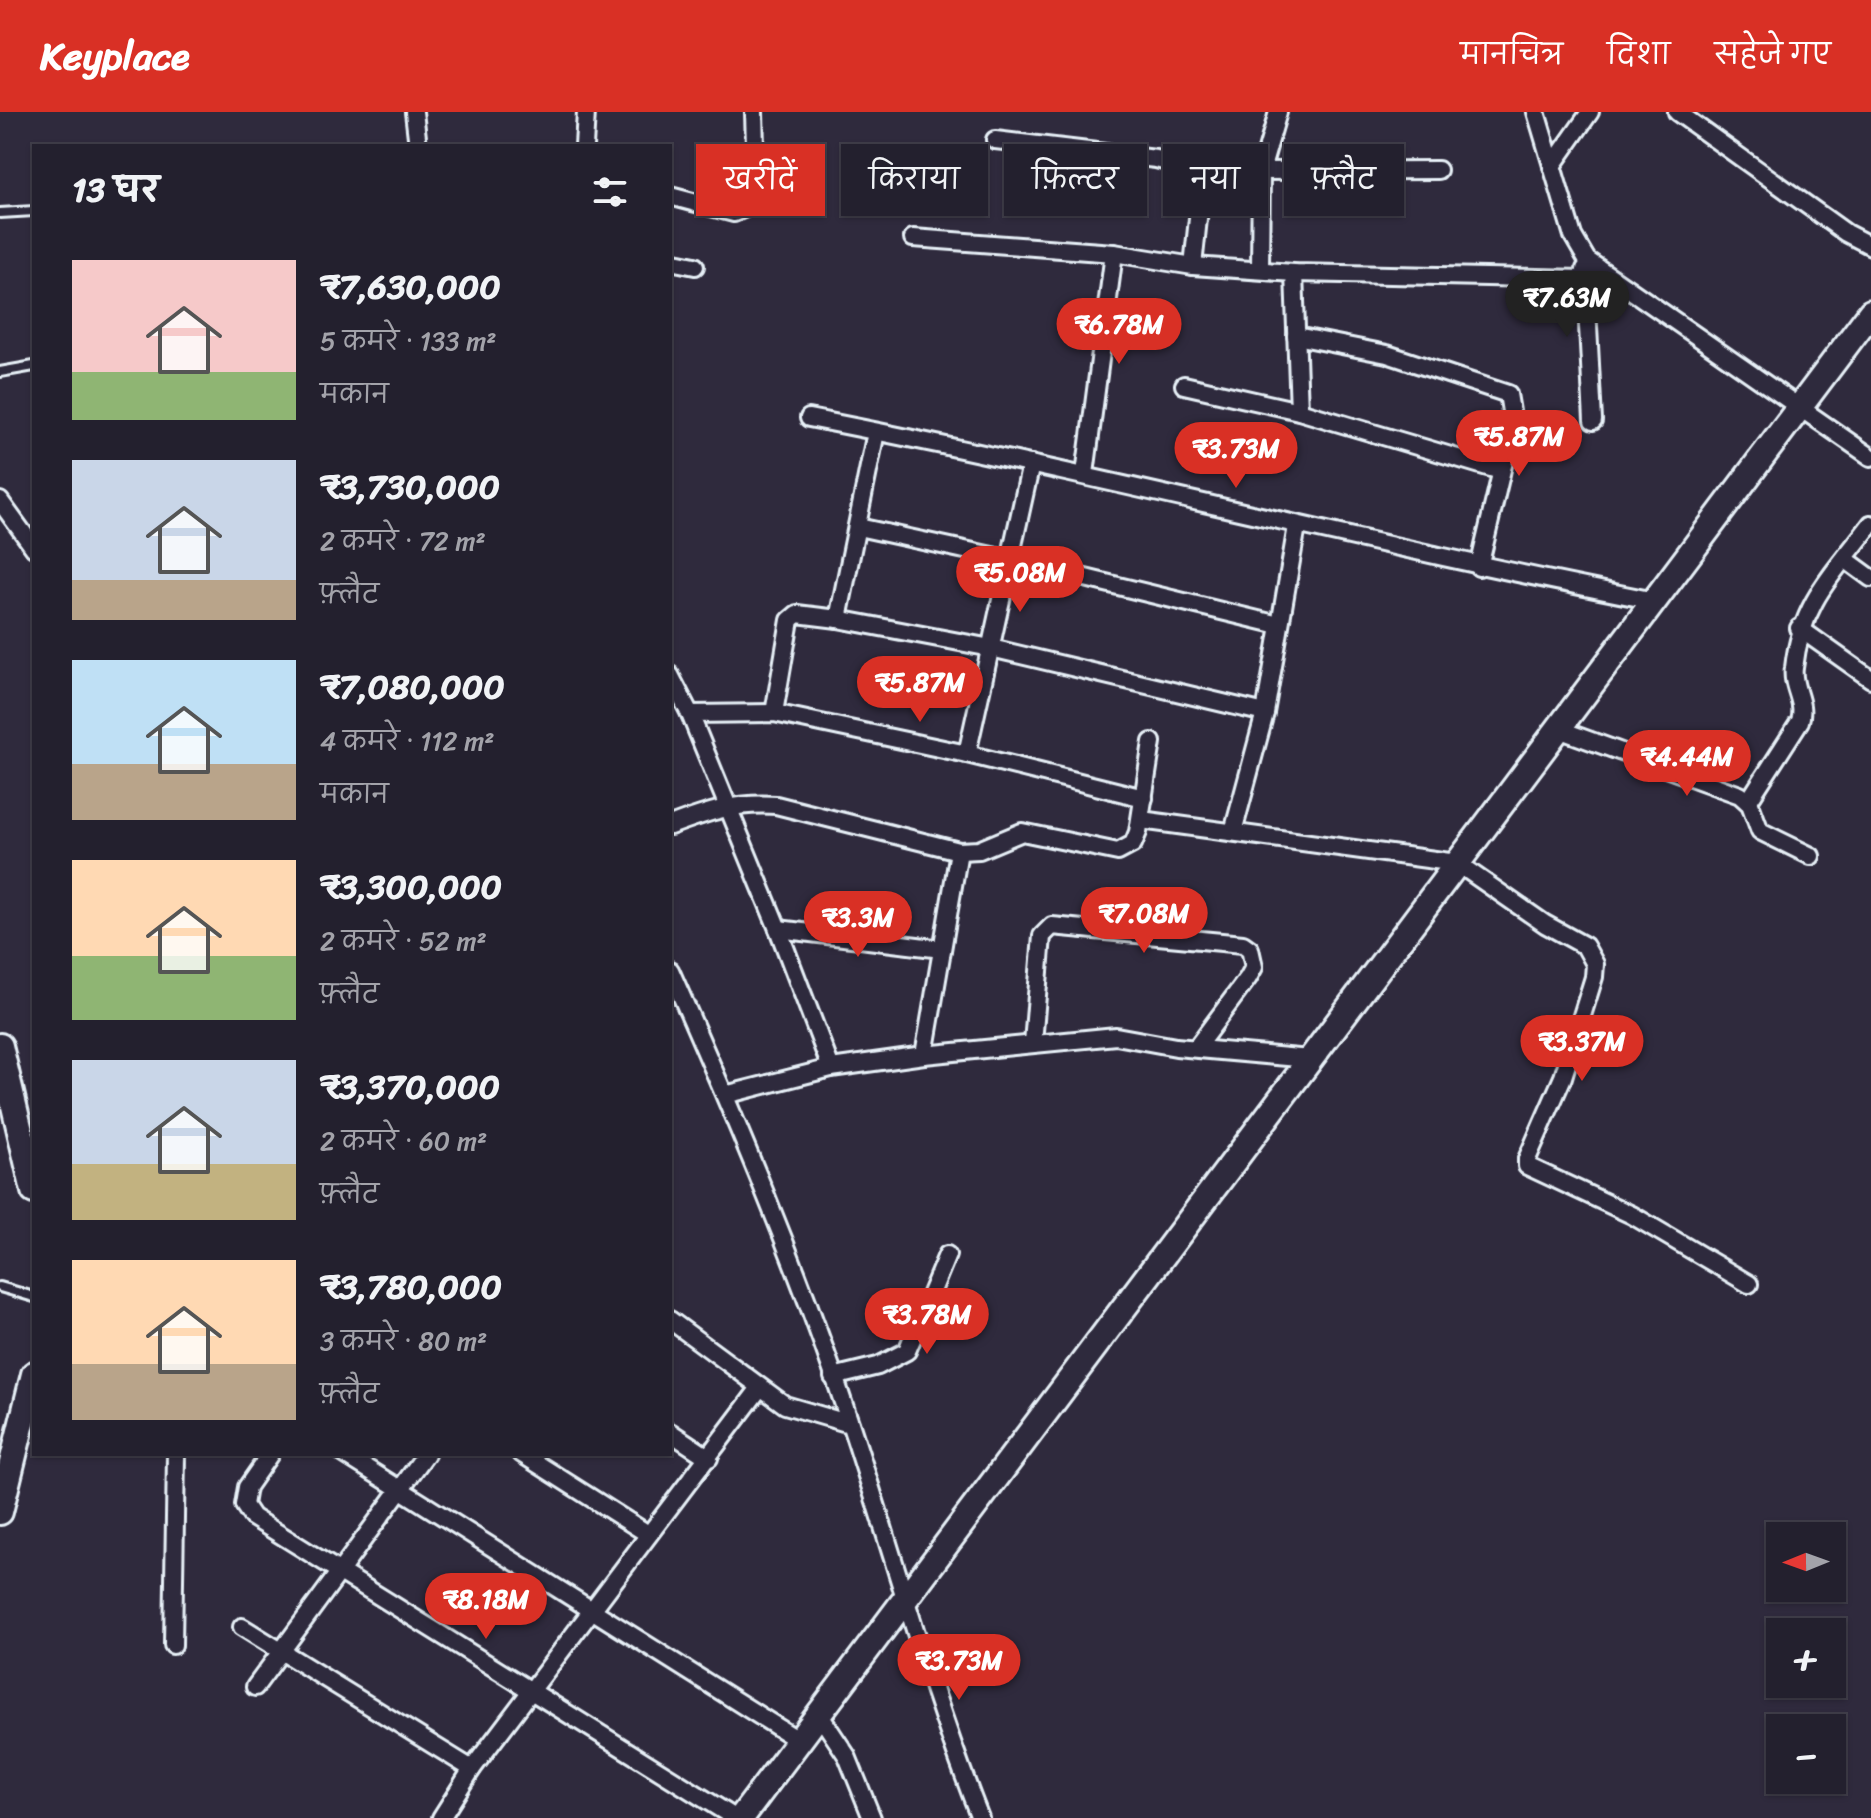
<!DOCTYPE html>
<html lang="hi">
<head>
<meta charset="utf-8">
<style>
  body { margin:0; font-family:Sriracha,"Playpen Sans Deva",sans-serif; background:#2b2836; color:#f1f3f6; height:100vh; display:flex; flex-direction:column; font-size:30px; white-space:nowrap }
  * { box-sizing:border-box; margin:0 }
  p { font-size:26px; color:#a3a3aa }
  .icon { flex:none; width:44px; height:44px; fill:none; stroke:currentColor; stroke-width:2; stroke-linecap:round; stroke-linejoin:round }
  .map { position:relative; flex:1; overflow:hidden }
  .side { position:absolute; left:32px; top:32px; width:640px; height:1312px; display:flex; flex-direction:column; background:#23202e; border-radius:0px; box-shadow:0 2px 6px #0004,0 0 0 2px #403e4a }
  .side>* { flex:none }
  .guide { position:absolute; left:696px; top:32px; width:760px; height:72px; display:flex; gap:16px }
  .needle { width:52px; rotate:269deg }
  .controls { position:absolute; left:1766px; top:1410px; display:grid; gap:16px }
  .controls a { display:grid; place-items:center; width:80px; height:80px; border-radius:0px; background:#23202e; box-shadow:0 2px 6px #0004,0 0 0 2px #403e4a; font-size:40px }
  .price { position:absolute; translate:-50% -68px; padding:0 18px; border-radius:28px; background:#d93025; color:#fff; font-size:26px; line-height:52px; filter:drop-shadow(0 2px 4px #0008) }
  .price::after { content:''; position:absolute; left:50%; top:48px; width:24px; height:18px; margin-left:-12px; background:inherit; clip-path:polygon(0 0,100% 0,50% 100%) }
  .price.selected { background:#222; color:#fff }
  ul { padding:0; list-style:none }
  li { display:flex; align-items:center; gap:24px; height:200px; padding:0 40px }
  li span { display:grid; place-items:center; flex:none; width:224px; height:160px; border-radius:0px; color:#555 }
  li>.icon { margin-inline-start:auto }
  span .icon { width:96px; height:96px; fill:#fffc; stroke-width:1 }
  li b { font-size:34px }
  h2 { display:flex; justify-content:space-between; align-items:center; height:96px; padding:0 40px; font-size:34px }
  .chip { padding:0 28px; border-radius:0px; background:#23202e; box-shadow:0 2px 6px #0004,0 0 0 2px #403e4a; font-size:28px; line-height:72px }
  .chip.selected { background:#d93025; color:#fff }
  header { display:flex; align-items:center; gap:48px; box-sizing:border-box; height:112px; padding:0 40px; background:#d93025; color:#fff }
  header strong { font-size:38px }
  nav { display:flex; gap:44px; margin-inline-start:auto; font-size:28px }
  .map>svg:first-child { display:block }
</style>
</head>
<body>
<header>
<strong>Keyplace</strong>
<nav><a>मानचित्र</a><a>दिशा</a><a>सहेजे गए</a></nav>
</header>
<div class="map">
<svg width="1871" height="1706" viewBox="0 0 1871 1706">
  <rect width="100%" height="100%" fill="#2f2a3d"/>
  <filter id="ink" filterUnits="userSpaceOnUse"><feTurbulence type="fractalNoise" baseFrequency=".0125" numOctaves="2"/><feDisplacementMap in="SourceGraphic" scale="16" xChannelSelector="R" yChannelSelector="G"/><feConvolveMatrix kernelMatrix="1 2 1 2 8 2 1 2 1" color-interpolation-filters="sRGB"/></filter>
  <g filter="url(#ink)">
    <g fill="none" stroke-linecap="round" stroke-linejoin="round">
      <g stroke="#e8f1f8" stroke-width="14">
        <g id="lane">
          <path d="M 0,101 L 34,99"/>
          <path d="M 0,260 L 34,254"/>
          <path d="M 0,1175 L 34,1185"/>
        </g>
      </g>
      <g stroke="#e8f1f8" stroke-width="22">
        <g id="street">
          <path d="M 414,0 L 418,34"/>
          <path d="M 1536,0 L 1573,124 L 1587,148 L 1871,345"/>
          <path d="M 1677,0 L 1846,121 L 1871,134"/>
          <path d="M 995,28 L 1156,47 L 1194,57 L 1201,78 L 1193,154"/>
          <path d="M 584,34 L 586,0"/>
          <path d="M 1552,54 L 1590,0"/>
          <path d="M 1261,59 L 1438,58"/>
          <path d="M 670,84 L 734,101 L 750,94 L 756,69 L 754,0"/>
          <path d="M 913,126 L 1114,141 L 1193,154 L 1294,161 L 1583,167"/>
          <path d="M 670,149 L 695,154"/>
          <path d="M 1585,157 L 1593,309"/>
          <path d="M 1260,158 L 1261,59 L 1278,0"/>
          <path d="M 1294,161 L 1299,299"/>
          <path d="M 1296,224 L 1387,242 L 1508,282 L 1513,311 L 1479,455"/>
          <path d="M 1184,273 L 1299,299 L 1501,359"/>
          <path d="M 809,306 C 1092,361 1372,434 1655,489"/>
          <path d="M 1085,362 L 1114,141"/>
          <path d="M 0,389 L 34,436"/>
          <path d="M 858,415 L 1011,448 L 1279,513"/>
          <path d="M 1845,447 L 1871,466"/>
          <path d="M 838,507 L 991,536 L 1265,601"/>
          <path d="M 1799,516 L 1871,567"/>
          <path d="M 670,563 L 690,602 L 778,817 L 831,956"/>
          <path d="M 774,601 L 790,508 L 797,502 L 838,507 L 876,320"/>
          <path d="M 690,602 L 774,601 L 967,642 L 1144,686"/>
          <path d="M 1558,617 L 1740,683 L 1750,692 L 1760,719 L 1811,744"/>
          <path d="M 967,642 L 1031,352"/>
          <path d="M 1748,690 L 1800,609 C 1806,590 1791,575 1794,556 C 1801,491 1833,462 1871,412"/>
          <path d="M 1141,708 L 1457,751 L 1545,812 L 1585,834 L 1595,852 L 1594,865 L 1563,965 L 1527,1047 L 1527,1054 L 1632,1103 L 1749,1172"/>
          <path d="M 670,714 C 707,700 736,690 776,693 L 959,739 L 979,738 L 1022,720 L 1118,740 L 1133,732 L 1138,720 L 1152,630"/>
          <path d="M 1233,720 L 1265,601 L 1297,414"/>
          <path d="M 778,817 L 942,837"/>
          <path d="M 670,858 C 736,1007 800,1159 851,1314 C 894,1445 930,1578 980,1706"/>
          <path d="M 1033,931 L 1042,824 L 1052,814 L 1243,832 L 1250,837 L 1254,855 L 1248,866 L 1196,936"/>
          <path d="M 924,943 L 1116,924 L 1176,935 L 1310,947"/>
          <path d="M 725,983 L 831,956 L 924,943 L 959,739"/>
          <path d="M 670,1208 L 785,1293 L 850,1312"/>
          <path d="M 833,1265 L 878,1254 L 907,1239 L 947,1143"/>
          <path d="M 670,1320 L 709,1346"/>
          <path d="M 270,1342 L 247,1375 L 244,1393 L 252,1405 L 735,1706"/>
          <path d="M 344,1342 L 798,1628"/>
          <path d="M 522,1342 L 648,1422"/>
          <path d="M 242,1515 L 472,1657"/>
          <path d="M 173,1533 L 176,1342"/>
          <path d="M 255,1575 L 426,1342"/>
          <path d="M 819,1602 L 847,1644 L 872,1706"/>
          <path d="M 441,1706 L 472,1657 L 759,1277"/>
        </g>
      </g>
      <g stroke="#e8f1f8" stroke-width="30">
        <g id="secondary">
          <path d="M 0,934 L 34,1079"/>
          <path d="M 0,1400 L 34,1262"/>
          <path d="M 741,1706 L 1871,200"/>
        </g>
      </g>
      <use href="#lane" stroke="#2f2a3d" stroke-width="8"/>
      <use href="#street" stroke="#2f2a3d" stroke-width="16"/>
      <use href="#secondary" stroke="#2f2a3d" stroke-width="24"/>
    </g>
  </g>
</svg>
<div class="controls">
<a><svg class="needle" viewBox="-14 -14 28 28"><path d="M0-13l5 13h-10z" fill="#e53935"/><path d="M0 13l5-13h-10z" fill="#a3a3aa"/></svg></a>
<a>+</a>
<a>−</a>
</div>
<b class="price selected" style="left:1567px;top:227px">₹7.63M</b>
<b class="price" style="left:1119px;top:254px">₹6.78M</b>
<b class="price" style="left:1519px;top:366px">₹5.87M</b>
<b class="price" style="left:1236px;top:378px">₹3.73M</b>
<b class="price" style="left:1020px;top:502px">₹5.08M</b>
<b class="price" style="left:920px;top:612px">₹5.87M</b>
<b class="price" style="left:1687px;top:686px">₹4.44M</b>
<b class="price" style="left:1144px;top:843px">₹7.08M</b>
<b class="price" style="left:858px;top:847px">₹3.3M</b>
<b class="price" style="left:1582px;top:971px">₹3.37M</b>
<b class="price" style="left:927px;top:1244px">₹3.78M</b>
<b class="price" style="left:486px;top:1529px">₹8.18M</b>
<b class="price" style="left:959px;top:1590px">₹3.73M</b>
<div class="guide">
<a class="chip selected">खरीदें</a>
<a class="chip">किराया</a>
<a class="chip">फ़िल्टर</a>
<a class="chip">नया</a>
<a class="chip">फ़्लैट</a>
</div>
<section class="side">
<h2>13 घर<svg class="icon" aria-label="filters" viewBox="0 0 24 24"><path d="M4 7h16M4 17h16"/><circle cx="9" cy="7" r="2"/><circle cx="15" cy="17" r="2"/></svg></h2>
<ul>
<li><span style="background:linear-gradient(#f6c9c9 70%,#8fb573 0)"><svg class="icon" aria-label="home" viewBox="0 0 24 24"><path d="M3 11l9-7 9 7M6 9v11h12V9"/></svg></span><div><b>₹7,630,000</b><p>5 कमरे · 133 m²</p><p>मकान</p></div></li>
<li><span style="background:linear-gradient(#c9d6e8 75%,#b9a48a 0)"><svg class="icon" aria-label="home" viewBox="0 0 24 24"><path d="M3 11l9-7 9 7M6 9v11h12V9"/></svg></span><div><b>₹3,730,000</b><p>2 कमरे · 72 m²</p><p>फ़्लैट</p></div></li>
<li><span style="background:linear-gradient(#bfe0f5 65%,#b9a48a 0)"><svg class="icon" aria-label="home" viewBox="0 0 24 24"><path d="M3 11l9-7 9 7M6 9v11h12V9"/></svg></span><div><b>₹7,080,000</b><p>4 कमरे · 112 m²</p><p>मकान</p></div></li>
<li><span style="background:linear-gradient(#ffd9b3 60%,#8fb573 0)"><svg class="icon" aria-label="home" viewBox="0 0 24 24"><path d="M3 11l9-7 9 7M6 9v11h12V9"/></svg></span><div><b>₹3,300,000</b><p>2 कमरे · 52 m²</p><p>फ़्लैट</p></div></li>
<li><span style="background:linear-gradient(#c9d6e8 65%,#c2b280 0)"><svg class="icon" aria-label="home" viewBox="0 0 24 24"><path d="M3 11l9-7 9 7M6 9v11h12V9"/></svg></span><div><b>₹3,370,000</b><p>2 कमरे · 60 m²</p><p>फ़्लैट</p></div></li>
<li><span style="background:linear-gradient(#ffd9b3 65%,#b9a48a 0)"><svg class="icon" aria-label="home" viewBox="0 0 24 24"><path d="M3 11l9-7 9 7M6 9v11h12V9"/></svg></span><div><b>₹3,780,000</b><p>3 कमरे · 80 m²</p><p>फ़्लैट</p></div></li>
</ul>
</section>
</div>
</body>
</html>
